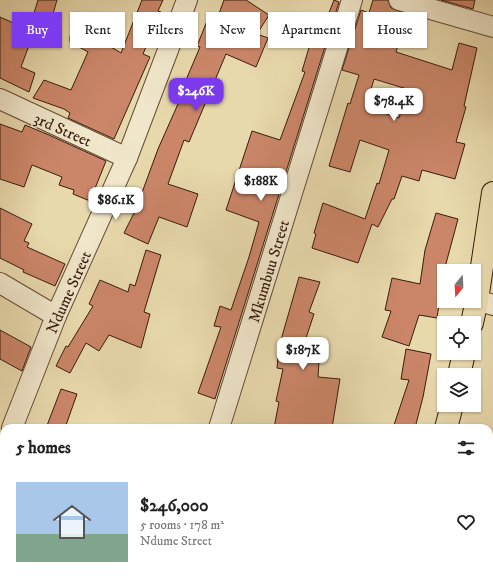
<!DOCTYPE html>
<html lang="en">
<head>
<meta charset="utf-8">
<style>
  body { margin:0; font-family:"IM FELL DW Pica",serif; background:#f2f2f2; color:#222; height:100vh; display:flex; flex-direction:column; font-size:15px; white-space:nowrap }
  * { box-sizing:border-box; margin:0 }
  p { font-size:13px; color:#767676 }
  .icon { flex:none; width:22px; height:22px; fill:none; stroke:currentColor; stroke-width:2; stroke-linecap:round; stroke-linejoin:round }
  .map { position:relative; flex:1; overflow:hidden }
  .details { position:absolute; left:0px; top:424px; width:493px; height:156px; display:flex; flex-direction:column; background:#fff; border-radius:12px 12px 0 0; box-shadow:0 1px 3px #0004 }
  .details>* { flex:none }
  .hud { position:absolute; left:12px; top:12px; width:469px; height:36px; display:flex; gap:8px }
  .needle { width:26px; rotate:198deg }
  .buttons { position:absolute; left:437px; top:264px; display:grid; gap:8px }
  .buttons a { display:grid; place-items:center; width:44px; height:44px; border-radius:0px; background:#fff; box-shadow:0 1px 3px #0004; font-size:20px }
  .price { position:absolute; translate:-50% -34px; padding:0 9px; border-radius:8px; background:#fff; color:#222; font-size:13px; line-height:26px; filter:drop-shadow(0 1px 2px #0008) }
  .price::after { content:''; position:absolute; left:50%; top:24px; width:12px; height:9px; margin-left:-6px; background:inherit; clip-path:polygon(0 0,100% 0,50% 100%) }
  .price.selected { background:#7c3aed; color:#fff }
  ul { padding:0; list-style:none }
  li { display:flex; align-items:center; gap:12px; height:100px; padding:0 16px }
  li span { display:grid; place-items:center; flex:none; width:112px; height:80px; border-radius:0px; color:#555 }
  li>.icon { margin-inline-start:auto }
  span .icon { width:48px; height:48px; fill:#fffc; stroke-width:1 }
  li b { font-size:17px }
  h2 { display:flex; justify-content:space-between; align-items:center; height:48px; padding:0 16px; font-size:17px }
  .chip { padding:0 14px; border-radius:0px; background:#fff; box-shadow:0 1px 3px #0004; font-size:14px; line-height:36px }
  .chip.selected { background:#7c3aed; color:#fff }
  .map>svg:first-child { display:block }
</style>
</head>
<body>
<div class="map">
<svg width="493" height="580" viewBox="0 0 493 580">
  <rect width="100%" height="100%" fill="#e8d9ad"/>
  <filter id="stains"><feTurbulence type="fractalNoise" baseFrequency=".005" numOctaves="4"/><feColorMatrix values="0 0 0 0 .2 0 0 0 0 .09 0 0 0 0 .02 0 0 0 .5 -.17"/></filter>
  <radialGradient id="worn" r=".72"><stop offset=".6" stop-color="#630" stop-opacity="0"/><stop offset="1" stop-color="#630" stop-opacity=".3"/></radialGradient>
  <g fill="#cb8669" stroke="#381c0c" fill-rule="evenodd">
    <path d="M 38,0 L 57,0 L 49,28 L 31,23 Z"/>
    <path d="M 142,0 L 163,0 L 158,11 L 161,12 L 143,54 L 150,57 L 114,139 L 68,118 L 70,113 L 64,109 L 33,98 L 44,80 L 71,90 L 88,52 L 70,42 L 70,36 L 76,26 L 121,53 Z"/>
    <path d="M 224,0 L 246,0 L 269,15 L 257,34 L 268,38 L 256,67 L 226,54 L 189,142 L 184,140 L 168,184 L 198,194 L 187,227 L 159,217 L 148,244 L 124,233 L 136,209 L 158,149 L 182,95 L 180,94 L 200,47 L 197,46 L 209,16 L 217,19 Z"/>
    <path d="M 334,0 L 339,2 L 215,399 L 198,393 L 221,327 L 214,326 L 220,306 L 231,310 L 249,257 L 259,222 L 226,210 L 252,131 L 280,140 L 305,72 L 302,71 L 311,41 L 317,43 Z"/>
    <path d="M 373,0 L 388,0 L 391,8 L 408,14 L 396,52 L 452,70 L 459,43 L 477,48 L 464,106 L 466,107 L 456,142 L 465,144 L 455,179 L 422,170 L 419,181 L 402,176 L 394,199 L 392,199 L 378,227 L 372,224 L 358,263 L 312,248 L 316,234 L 314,233 L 323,203 L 365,219 L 377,183 L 379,184 L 389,150 L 360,140 L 350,172 L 329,166 L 348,103 L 350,104 L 359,75 L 342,70 L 361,10 L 369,13 ZM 374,79 L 407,89 L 399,118 L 366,107 Z"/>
    <path d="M 441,0 L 475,0 L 473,9 Z"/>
    <path d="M 0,17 L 34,32 L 21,67 L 35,73 L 29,92 L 0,78 Z"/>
    <path d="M 0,124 L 22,132 L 25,125 L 49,135 L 106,161 L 90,201 L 73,194 L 74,190 L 59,185 L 62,177 L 32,165 L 24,187 L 0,179 Z"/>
    <path d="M 0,208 L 32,224 L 24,241 L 29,243 L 27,247 L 65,264 L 55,286 L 23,272 L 24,270 L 0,258 Z"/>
    <path d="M 436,213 L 458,219 L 444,271 L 437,318 L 419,315 L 409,346 L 382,337 L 391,311 L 385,310 L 392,278 L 420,284 L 425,250 Z"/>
    <path d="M 146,250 L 161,255 L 144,312 L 150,314 L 141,348 L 109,335 L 99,351 L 86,343 L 70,373 L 56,366 L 66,346 L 68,347 L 93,306 L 89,304 L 100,280 L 128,292 L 130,284 L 135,286 Z"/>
    <path d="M 299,277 L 320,282 L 309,312 L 314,314 L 299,359 L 319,362 L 318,377 L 340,379 L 332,428 L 274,428 L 279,402 L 276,401 L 283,369 L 277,368 L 279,347 Z"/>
    <path d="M 0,330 L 31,347 L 22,371 L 0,359 Z"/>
    <path d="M 406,349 L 431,354 L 423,397 L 415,428 L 393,428 L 409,380 L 401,379 Z"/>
    <path d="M 61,389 L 77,394 L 65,428 L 46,428 Z"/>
  </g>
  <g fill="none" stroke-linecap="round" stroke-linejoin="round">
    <g stroke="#644b34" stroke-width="22">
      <g id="minor">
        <path d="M 399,0 L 493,27"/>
        <path d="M 0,99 L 127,158"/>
        <path d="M 0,283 L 56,316"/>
        <path d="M 477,300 L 493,305"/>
        <path d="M 12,428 L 56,316 L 127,158 L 187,0"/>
        <path d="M 219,428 L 352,0"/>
        <path d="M 0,452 L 4,445"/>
        <path d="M 162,580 L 164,576"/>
      </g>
    </g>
    <g stroke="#381c0c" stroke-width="24">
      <g id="trunk">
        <path d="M 472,323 L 477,300 L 493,193"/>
        <path d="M 459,375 L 464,353"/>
        <path d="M 446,428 L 452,405"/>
        <path d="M 409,580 L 410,576"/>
      </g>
    </g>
    <use href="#minor" stroke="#f0e6ca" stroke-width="20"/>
    <use href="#trunk" stroke="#e8d9ad" stroke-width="22"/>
  </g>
  <g text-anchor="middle" stroke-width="3" stroke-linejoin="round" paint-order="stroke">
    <g font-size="16" fill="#381c0c" stroke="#f0e6ca">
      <text transform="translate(63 129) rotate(24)" y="6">3rd Street</text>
      <text transform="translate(268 271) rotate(-73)" y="6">Mkumbuu Street</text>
      <text transform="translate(68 292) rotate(-66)" y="6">Ndume Street</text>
    </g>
  </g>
  <rect width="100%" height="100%" filter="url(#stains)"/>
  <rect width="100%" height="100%" fill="url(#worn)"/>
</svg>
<div class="buttons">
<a><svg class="needle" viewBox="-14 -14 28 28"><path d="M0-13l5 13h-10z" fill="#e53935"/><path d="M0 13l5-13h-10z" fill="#767676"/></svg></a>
<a><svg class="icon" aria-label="locate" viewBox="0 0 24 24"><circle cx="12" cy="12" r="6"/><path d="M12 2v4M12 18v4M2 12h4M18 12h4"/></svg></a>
<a><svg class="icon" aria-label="layers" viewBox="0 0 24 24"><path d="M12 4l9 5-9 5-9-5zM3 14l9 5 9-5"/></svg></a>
</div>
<b class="price selected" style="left:196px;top:112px">$246K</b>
<b class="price" style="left:394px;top:122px">$78.4K</b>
<b class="price" style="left:261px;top:202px">$188K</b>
<b class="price" style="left:116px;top:221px">$86.1K</b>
<b class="price" style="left:303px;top:371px">$187K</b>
<div class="hud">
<a class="chip selected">Buy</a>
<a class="chip">Rent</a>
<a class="chip">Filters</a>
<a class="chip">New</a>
<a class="chip">Apartment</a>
<a class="chip">House</a>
</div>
<section class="details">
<h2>5 homes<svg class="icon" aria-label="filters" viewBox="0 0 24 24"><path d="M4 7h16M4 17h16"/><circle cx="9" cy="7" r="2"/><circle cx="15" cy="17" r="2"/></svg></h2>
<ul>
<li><span style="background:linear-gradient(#a9c7e8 65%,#7fa58c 0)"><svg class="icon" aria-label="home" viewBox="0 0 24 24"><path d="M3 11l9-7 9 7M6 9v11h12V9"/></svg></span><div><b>$246,000</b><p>5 rooms · 178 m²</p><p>Ndume Street</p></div><svg class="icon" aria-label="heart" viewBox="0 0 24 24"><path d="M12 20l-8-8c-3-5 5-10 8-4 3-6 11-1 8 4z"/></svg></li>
</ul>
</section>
</div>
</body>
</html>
